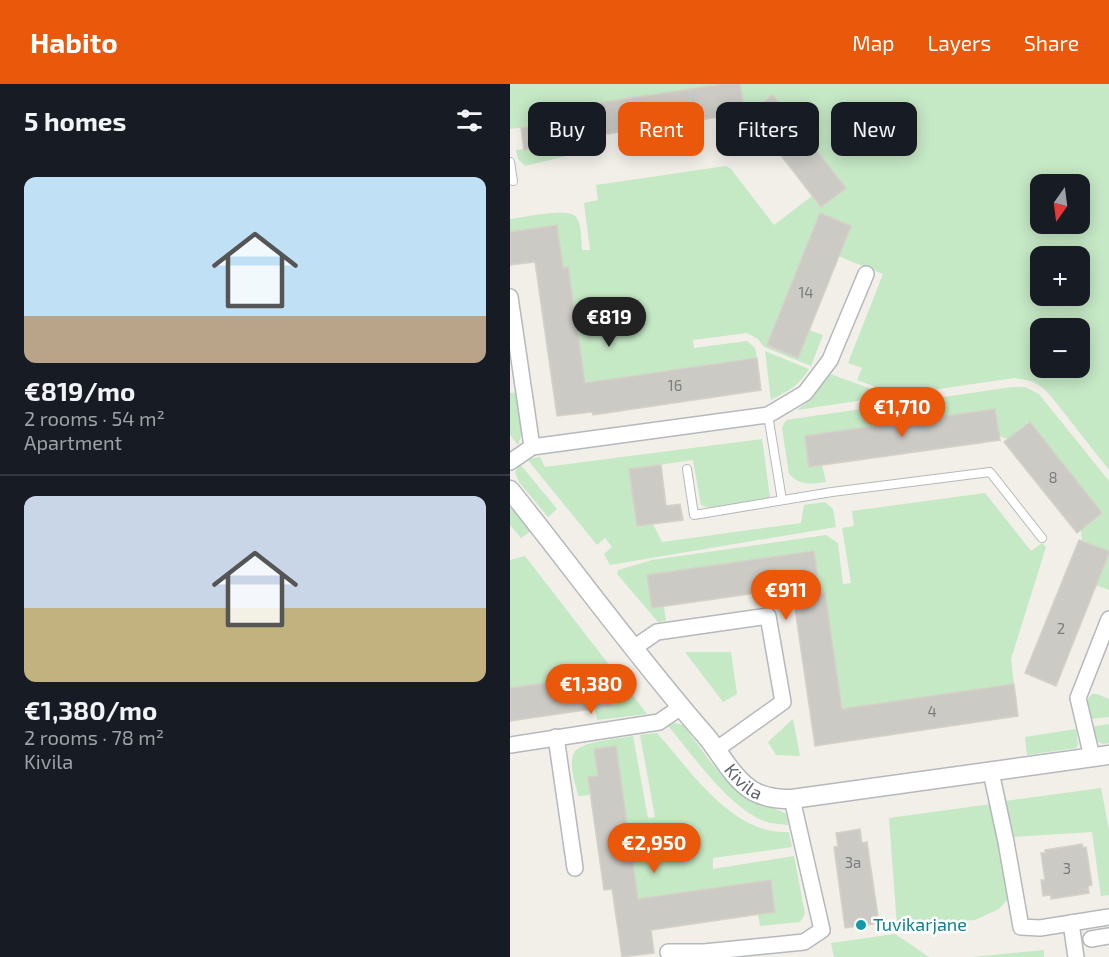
<!DOCTYPE html>
<html lang="en">
<head>
<meta charset="utf-8">
<style>
  body { margin:0; font-family:"Exo 2",sans-serif; background:#20242c; color:#f1f3f6; height:100vh; display:flex; flex-direction:column; font-size:22px; white-space:nowrap }
  * { box-sizing:border-box; margin:0 }
  p { font-size:20px; color:#9ea1a6 }
  .icon { flex:none; width:33px; height:33px; fill:none; stroke:currentColor; stroke-width:2; stroke-linecap:round; stroke-linejoin:round }
  .map { position:relative; flex:1; overflow:hidden }
  .panel { display:flex; flex-direction:column; background:#171b24; width:510px }
  .panel>* { flex:none }
  .guide { position:absolute; left:18px; top:18px; width:490px; height:54px; display:flex; gap:12px }
  .needle { width:39px; rotate:194deg }
  .buttons { position:absolute; left:520px; top:90px; display:grid; gap:12px }
  .buttons a { display:grid; place-items:center; width:60px; height:60px; border-radius:12px; background:#171b24; box-shadow:0 3px 15px #0003; font-size:30px }
  .price { position:absolute; translate:-50% -51px; padding:0 14px; border-radius:21px; background:#ea580c; color:#fff; font-size:20px; line-height:39px; filter:drop-shadow(0 2px 3px #0008) }
  .price::after { content:''; position:absolute; left:50%; top:36px; width:18px; height:14px; margin-left:-9px; background:inherit; clip-path:polygon(0 0,100% 0,50% 100%) }
  .price.current { background:#222; color:#fff }
  ul { padding:0; list-style:none }
  li { display:grid; align-content:center; gap:12px; height:318px; padding:0 24px }
  li+li { border-top:2px solid #363941 }
  li span { display:grid; place-items:center; height:186px; border-radius:12px; color:#555 }
  li>.icon { margin-inline-start:auto }
  span .icon { width:108px; height:108px; fill:#fffc; stroke-width:1 }
  li b { font-size:26px }
  h2 { display:flex; justify-content:space-between; align-items:center; height:72px; padding:0 24px; font-size:26px }
  .chip { padding:0 21px; border-radius:12px; background:#171b24; box-shadow:0 3px 15px #0003; font-size:21px; line-height:54px }
  .chip.current { background:#ea580c; color:#fff }
  header { display:flex; align-items:center; gap:36px; box-sizing:border-box; height:84px; padding:0 30px; background:#ea580c; color:#fff }
  header strong { font-size:28px }
  nav { display:flex; gap:33px; margin-inline-start:auto; font-size:21px }
  main { display:flex; flex:1; min-height:0 }
  .map>svg:first-child { display:block }
</style>
</head>
<body>
<header>
<strong>Habito</strong>
<nav><a>Map</a><a>Layers</a><a>Share</a></nav>
</header>
<main>
<section class="panel">
<h2>5 homes<svg class="icon" aria-label="filters" viewBox="0 0 24 24"><path d="M4 7h16M4 17h16"/><circle cx="9" cy="7" r="2"/><circle cx="15" cy="17" r="2"/></svg></h2>
<ul>
<li><span style="background:linear-gradient(#bfe0f5 75%,#b9a48a 0)"><svg class="icon" aria-label="home" viewBox="0 0 24 24"><path d="M3 11l9-7 9 7M6 9v11h12V9"/></svg></span><div><b>€819/mo</b><p>2 rooms · 54 m²</p><p>Apartment</p></div></li>
<li><span style="background:linear-gradient(#c9d6e8 60%,#c2b280 0)"><svg class="icon" aria-label="home" viewBox="0 0 24 24"><path d="M3 11l9-7 9 7M6 9v11h12V9"/></svg></span><div><b>€1,380/mo</b><p>2 rooms · 78 m²</p><p>Kivila</p></div></li>
</ul>
</section>
<div class="map">
<svg width="599" height="873" viewBox="0 0 599 873">
  <rect width="100%" height="100%" fill="#f1efe8"/>
  <g fill="#c5e8c5" fill-rule="evenodd">
    <path d="M 0,0 L 213,0 L 37,27 L 41,58 L 56,56 L 60,71 L 15,82 L 8,75 L 6,66 L 30,63 L 27,42 L 0,45 Z"/>
    <path d="M 230,0 L 599,0 L 599,386 L 540,311 C 527,297 522,297 504,294 L 388,311 L 347,296 L 352,284 L 338,279 L 373,190 L 328,172 L 341,142 L 310,130 L 257,261 L 288,273 L 299,246 L 313,251 L 301,282 L 254,263 L 248,255 L 237,249 L 183,256 L 184,264 L 237,257 L 245,264 L 247,274 L 78,299 L 75,297 L 58,184 L 53,184 L 47,142 L 0,148 L 0,135 C 12,134 59,123 66,133 C 72,140 71,157 72,166 L 80,166 L 74,119 L 88,116 L 86,101 L 216,82 L 221,85 L 264,141 L 302,112 L 312,123 L 336,104 L 263,11 L 241,27 L 234,24 ZM 531,100 L 570,100 L 570,140 L 531,140 ZM 531,172 L 570,172 L 570,212 L 531,212 ZM 531,244 L 570,244 L 570,284 L 531,284 Z"/>
    <path d="M 255,267 L 299,285 C 290,301 278,307 261,316 Z"/>
    <path d="M 317,289 L 381,312 L 287,326 L 299,317 Z"/>
    <path d="M 502,303 L 515,303 L 529,310 L 599,397 L 599,467 L 572,457 L 571,446 L 592,429 L 520,338 L 498,355 L 489,352 L 485,325 L 295,352 L 299,382 L 312,381 L 316,398 C 301,400 290,402 279,390 L 272,344 L 276,336 Z"/>
    <path d="M 9,308 L 17,334 L 8,361 L 0,351 L 0,309 Z"/>
    <path d="M 252,355 L 260,414 L 201,425 L 191,421 L 183,376 L 120,385 L 127,442 L 143,440 L 152,458 L 291,439 L 294,421 L 315,418 L 323,425 L 326,443 L 100,481 L 94,470 L 102,463 L 95,454 L 87,461 L 17,375 L 30,373 L 35,383 Z"/>
    <path d="M 10,380 L 47,425 L 38,433 L 9,398 L 5,388 Z"/>
    <path d="M 475,409 L 521,467 L 532,459 L 536,463 L 501,575 L 504,600 L 335,625 L 332,622 L 315,509 L 310,509 L 304,467 L 137,491 L 142,524 L 154,522 L 156,537 L 148,538 L 107,490 L 108,486 L 142,476 L 316,451 L 328,459 L 333,500 L 341,499 L 332,444 L 344,442 L 342,427 Z"/>
    <path d="M 0,424 L 3,424 L 21,447 L 11,454 L 0,441 Z"/>
    <path d="M 599,469 L 599,506 L 586,501 Z"/>
    <path d="M 15,472 L 137,630 L 87,636 L 85,624 L 102,622 L 97,590 L 0,604 L 0,476 Z"/>
    <path d="M 175,568 L 221,568 L 227,610 L 213,618 Z"/>
    <path d="M 582,610 L 587,610 L 599,615 L 599,633 L 581,635 L 579,634 L 576,617 Z"/>
    <path d="M 283,635 L 290,672 L 266,671 L 258,658 Z"/>
    <path d="M 165,639 L 173,641 C 189,661 213,699 234,712 C 247,721 263,722 276,730 L 278,741 C 273,740 265,740 260,739 C 221,728 184,672 158,642 Z"/>
    <path d="M 599,640 L 599,659 L 593,660 L 582,655 L 580,643 Z"/>
    <path d="M 566,645 L 568,660 L 566,664 L 517,671 L 515,653 Z"/>
    <path d="M 147,649 C 181,687 222,751 279,748 L 282,763 L 203,774 L 203,785 L 284,772 L 295,830 L 290,838 L 250,842 L 248,831 L 265,828 L 260,796 L 119,816 L 109,689 L 78,693 L 80,711 L 68,712 C 66,700 58,681 64,669 C 70,657 109,655 123,652 L 138,734 L 145,733 L 130,651 Z"/>
    <path d="M 591,704 L 599,746 L 599,811 L 591,812 L 582,748 L 504,753 L 495,717 Z"/>
    <path d="M 481,720 L 504,808 L 489,825 L 465,836 L 387,842 L 379,734 Z"/>
    <path d="M 385,850 L 419,873 L 324,873 L 321,859 Z"/>
    <path d="M 534,866 L 534,873 L 462,873 Z"/>
  </g>
  <g fill="#cccac5" stroke="#d6d1c6" stroke-width="1.5">
    <path d="M 213,0 L 230,0 L 235,29 L 30,60 L 30,63 L 14,66 L 11,44 L 39,39 L 37,27 Z"/>
    <path d="M 263,11 L 336,104 L 311,123 L 238,29 Z"/>
    <path d="M 310,129 L 341,142 L 288,274 L 257,261 Z"/>
    <path d="M 47,141 L 53,184 L 58,183 L 75,299 L 247,274 L 251,306 L 83,331 L 82,328 L 47,332 L 25,178 L 0,181 L 0,148 Z"/>
    <path d="M 485,325 L 490,356 L 299,383 L 295,352 Z"/>
    <path d="M 520,338 L 592,429 L 567,449 L 494,358 Z"/>
    <path d="M 151,381 L 156,422 L 170,420 L 173,436 L 127,442 L 119,385 Z"/>
    <path d="M 569,456 L 599,467 L 599,469 L 546,602 L 515,589 Z"/>
    <path d="M 304,467 L 310,509 L 315,509 L 332,625 L 504,600 L 508,632 L 305,662 L 282,504 L 142,524 L 137,491 Z"/>
    <path d="M 98,590 L 102,622 L 0,637 L 0,604 Z"/>
    <path d="M 106,662 L 128,815 L 261,796 L 265,828 L 141,846 L 144,869 L 112,873 L 102,805 L 94,806 L 78,693 L 88,692 L 84,665 Z"/>
    <path d="M 350,745 L 352,759 L 357,758 L 369,839 L 335,844 L 324,763 L 328,762 L 326,749 Z"/>
    <path d="M 572,760 L 573,764 L 576,763 L 582,801 L 578,802 L 579,809 L 541,815 L 541,811 L 533,812 L 531,796 L 535,796 L 531,769 L 535,769 L 535,766 Z"/>
  </g>
  <g fill="none" stroke-linecap="round" stroke-linejoin="round">
    <g stroke="#b5b8bc" stroke-width="10">
      <g id="service">
        <path d="M 0,78 L 3,97"/>
        <path d="M 258,331 L 272,416"/>
        <path d="M 177,385 L 184,431 L 322,408 L 480,388 L 532,454"/>
      </g>
    </g>
    <g stroke="#b5b8bc" stroke-width="18">
      <g id="minor">
        <path d="M 0,213 L 22,363"/>
        <path d="M 0,378 L 22,363 L 258,331 L 295,309 L 320,276 L 356,190"/>
        <path d="M 125,563 L 147,548 L 258,532 L 273,618 L 207,665"/>
        <path d="M 46,653 L 65,784"/>
        <path d="M 0,661 L 149,638 L 171,623"/>
        <path d="M 582,673 L 568,614 L 599,535"/>
        <path d="M 481,688 L 496,758 L 511,843 L 530,844 L 599,833"/>
        <path d="M 561,839 L 566,873"/>
        <path d="M 581,855 L 599,852"/>
        <path d="M 158,868 L 194,868 L 294,858 L 312,846 L 282,715"/>
      </g>
    </g>
    <g stroke="#b5b8bc" stroke-width="21">
      <g id="tertiary">
        <path id="s1" d="M 0,406 C 65,487 127,573 196,652 C 211,670 223,695 243,707 C 256,714 268,715 282,715 L 599,671"/>
      </g>
    </g>
    <use href="#service" stroke="#fff" stroke-width="8"/>
    <use href="#minor" stroke="#fff" stroke-width="15"/>
    <use href="#tertiary" stroke="#fff" stroke-width="18"/>
  </g>
  <circle fill="#0f9aa8" stroke="#fff" stroke-width="2" cx="351" cy="841" r="6"/>
  <g text-anchor="middle" stroke-width="5" stroke-linejoin="round" paint-order="stroke">
    <g font-size="15" fill="#7a7d7f">
      <text x="296" y="214">14</text>
      <text x="165" y="307">16</text>
      <text x="543" y="399">8</text>
      <text x="551" y="550">2</text>
      <text x="422" y="633">4</text>
      <text x="343" y="784">3a</text>
      <text x="557" y="790">3</text>
    </g>
    <g font-size="18" fill="#5f6368" stroke="#fff">
      <text dy="6" stroke="none"><textPath href="#s1" startOffset="374">Kivila</textPath></text>
    </g>
    <g font-size="18" fill="#0d838f" stroke="#fff" text-anchor="start">
      <text x="363" y="847">Tuvikarjane</text>
    </g>
  </g>
</svg>
<div class="buttons">
<a><svg class="needle" viewBox="-14 -14 28 28"><path d="M0-13l5 13h-10z" fill="#e53935"/><path d="M0 13l5-13h-10z" fill="#9ea1a6"/></svg></a>
<a>+</a>
<a>−</a>
</div>
<b class="price current" style="left:99px;top:264px">€819</b>
<b class="price" style="left:392px;top:354px">€1,710</b>
<b class="price" style="left:276px;top:537px">€911</b>
<b class="price" style="left:81px;top:631px">€1,380</b>
<b class="price" style="left:144px;top:790px">€2,950</b>
<div class="guide">
<a class="chip">Buy</a>
<a class="chip current">Rent</a>
<a class="chip">Filters</a>
<a class="chip">New</a>
</div>
</div>
</main>
</body>
</html>
